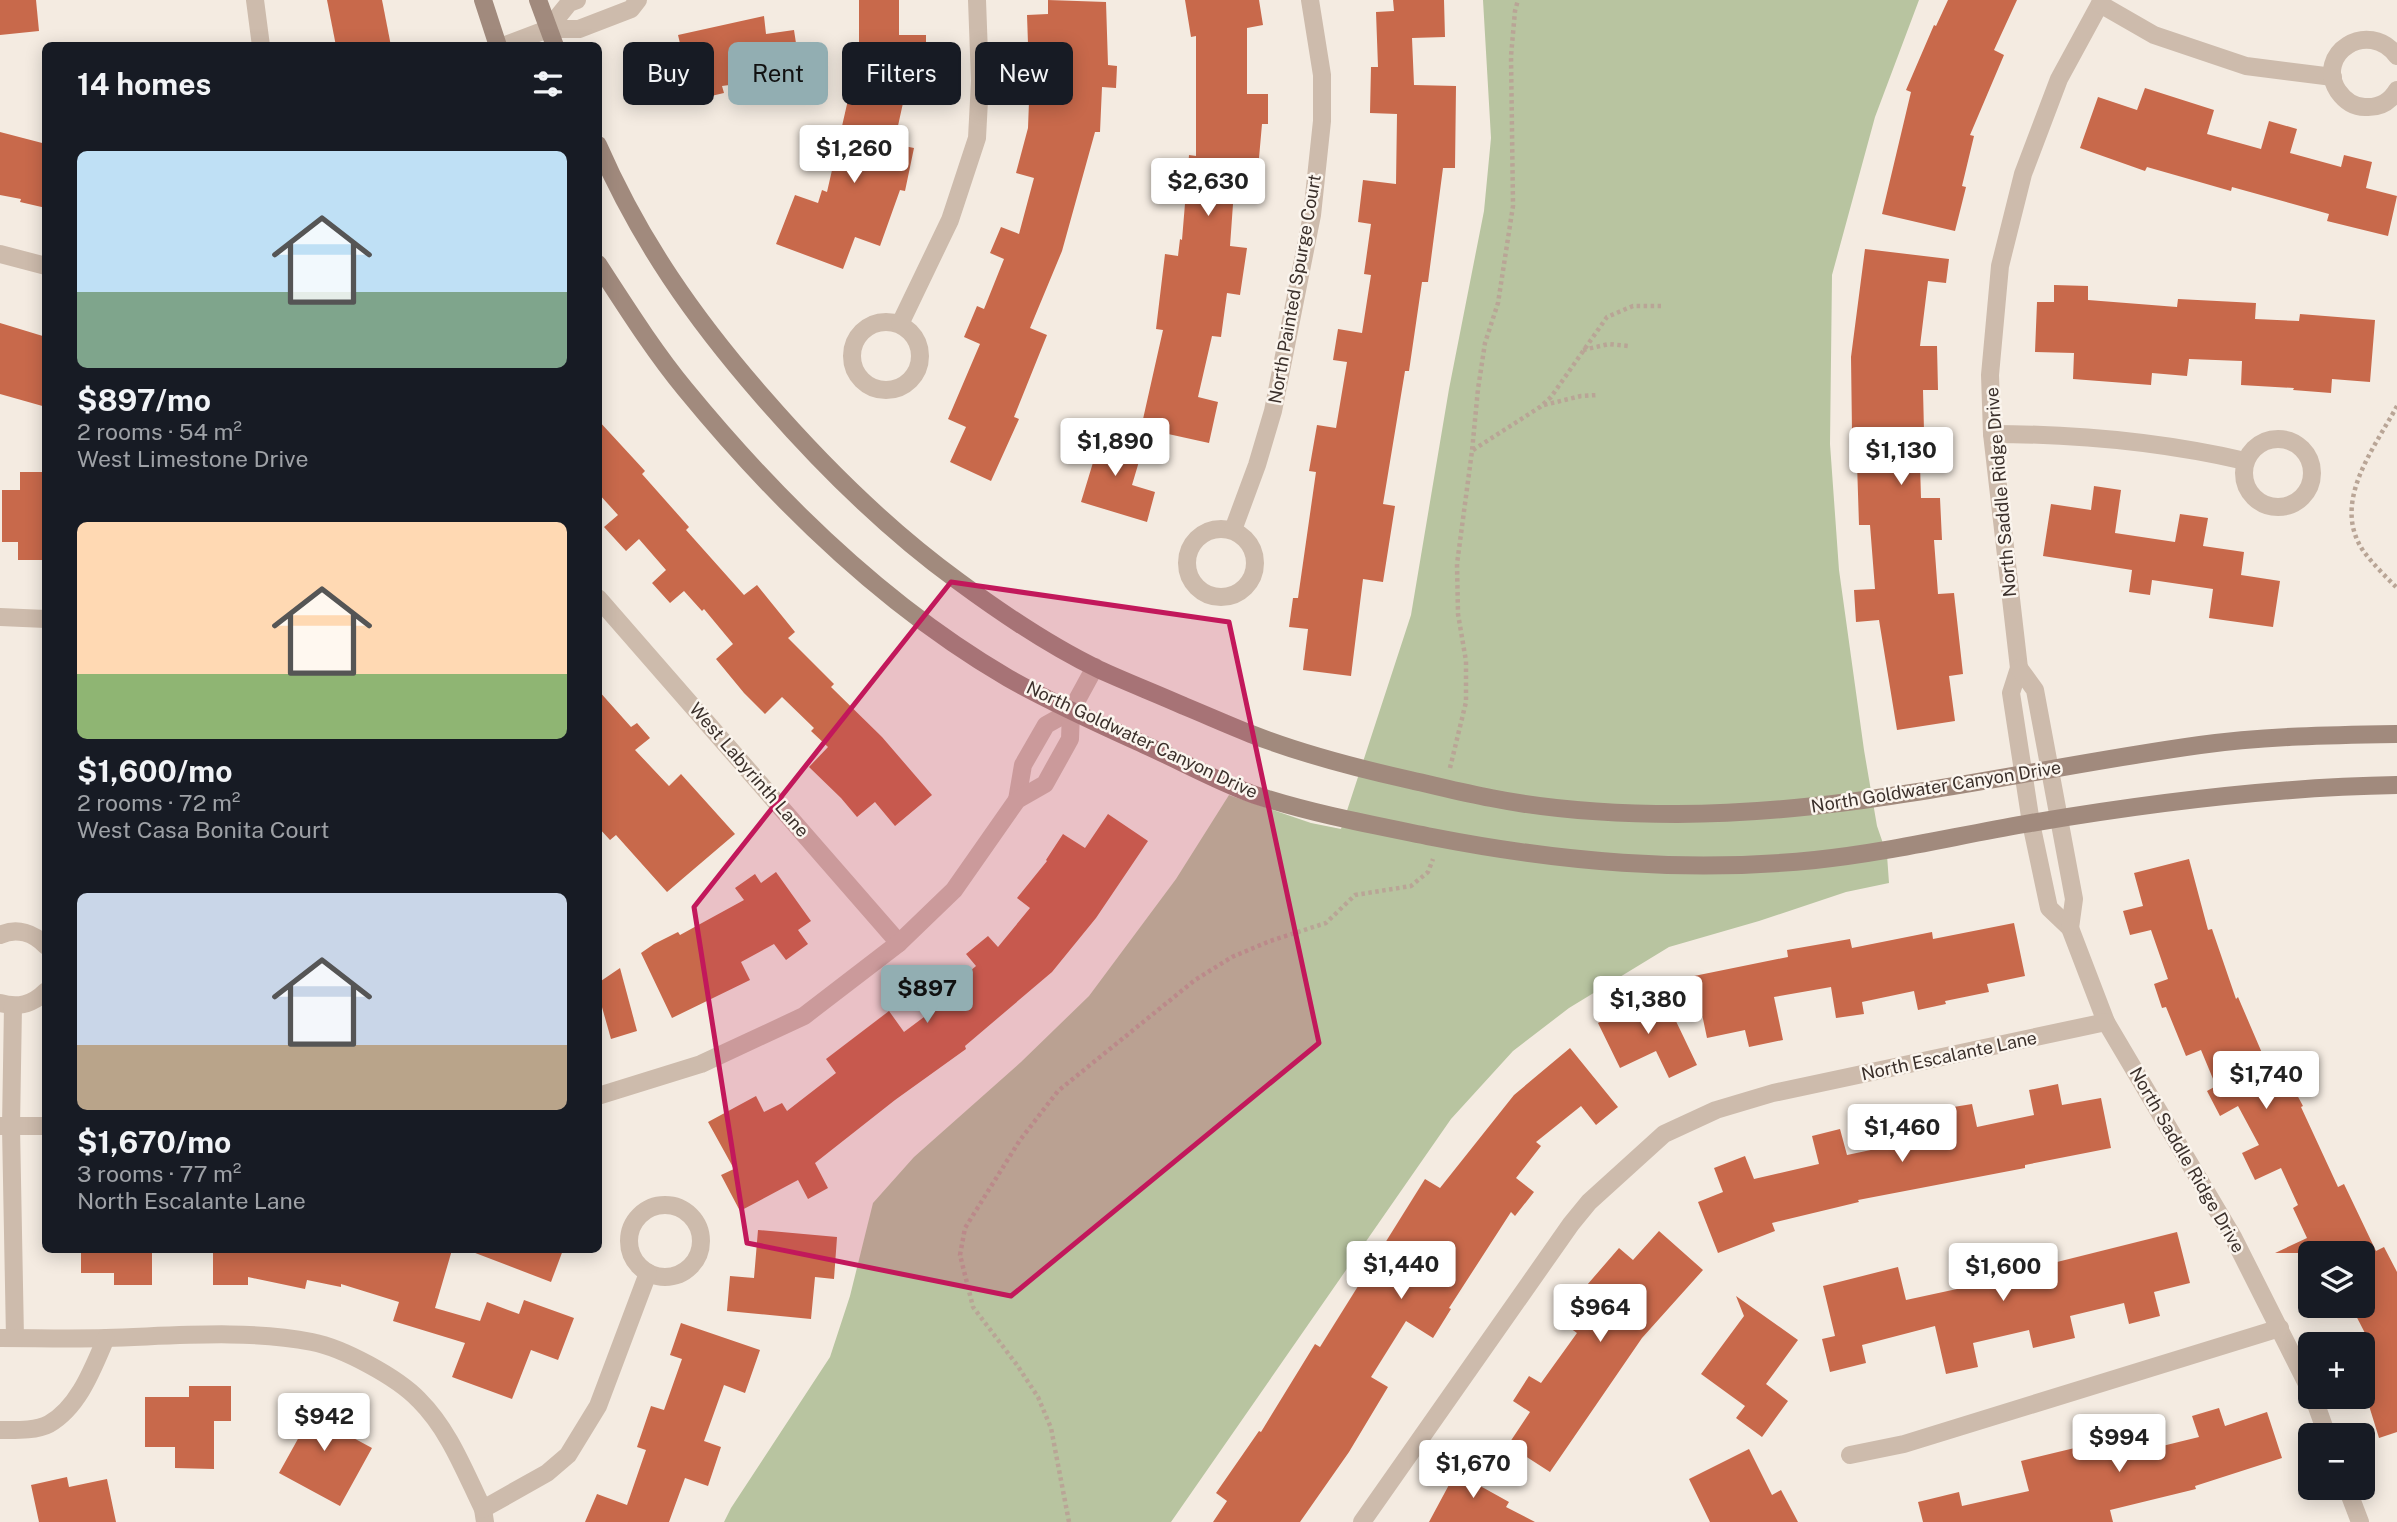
<!DOCTYPE html>
<html lang="en">
<head>
<meta charset="utf-8">
<style>
  body { margin:0; font-family:"Public Sans",sans-serif; background:#20242c; color:#f1f3f6; height:100vh; display:flex; flex-direction:column; font-size:26px; white-space:nowrap }
  * { box-sizing:border-box; margin:0 }
  p { font-size:23px; color:#9ea1a6 }
  .icon { flex:none; width:38px; height:38px; fill:none; stroke:currentColor; stroke-width:2; stroke-linecap:round; stroke-linejoin:round }
  .map { position:relative; flex:1; overflow:hidden }
  .sheet { position:absolute; left:42px; top:42px; width:560px; height:1211px; display:flex; flex-direction:column; background:#171b24; border-radius:10px; box-shadow:0 4px 18px #0003 }
  .sheet>* { flex:none }
  .hud { position:absolute; left:623px; top:42px; width:665px; height:63px; display:flex; gap:14px }
  .controls { position:absolute; left:2298px; top:1241px; display:grid; gap:14px }
  .controls a { display:grid; place-items:center; width:77px; height:77px; border-radius:10px; background:#171b24; box-shadow:0 4px 18px #0003; font-size:35px }
  .price { position:absolute; translate:-50% -60px; padding:0 16px; border-radius:7px; background:#fff; color:#222; font-size:23px; line-height:46px; filter:drop-shadow(0 2px 4px #0008) }
  .price::after { content:''; position:absolute; left:50%; top:42px; width:21px; height:16px; margin-left:-10px; background:inherit; clip-path:polygon(0 0,100% 0,50% 100%) }
  .price.selected { background:#92aeb2; color:#111 }
  ul { padding:0; list-style:none }
  li { display:grid; align-content:center; gap:14px; height:371px; padding:0 35px }
  li span { display:grid; place-items:center; height:217px; border-radius:10px; color:#555 }
  li>.icon { margin-inline-start:auto }
  span .icon { width:126px; height:126px; fill:#fffc; stroke-width:1 }
  li b { font-size:30px }
  h2 { display:flex; justify-content:space-between; align-items:center; height:84px; padding:0 35px; font-size:30px }
  .tag { padding:0 24px; border-radius:10px; background:#171b24; box-shadow:0 4px 18px #0003; font-size:24px; line-height:63px }
  .tag.selected { background:#92aeb2; color:#111 }
  .map>svg:first-child { display:block }
</style>
</head>
<body>
<div class="map">
<svg width="2397" height="1522" viewBox="0 0 2397 1522">
  <rect width="100%" height="100%" fill="#f4ebe1"/>
  <path fill="#b8c4a0" d="M 1483,0 L 1919,0 L 1875,117 L 1832,275 L 1830,444 L 1839,570 L 1864,750 L 1877,826 L 1887,855 L 1889,883 L 1846,892 L 1759,921 L 1669,947 L 1569,1008 L 1513,1051 L 1451,1119 L 1171,1522 L 724,1522 L 731,1508 L 830,1357 L 850,1296 L 873,1203 L 914,1157 L 1021,1062 L 1089,996 L 1176,879 L 1229,795 L 1311,823 L 1341,829 L 1411,615 L 1449,389 L 1484,211 L 1491,138 Z"/>
  <g fill="#c8694b">
    <path d="M 0,0 L 36,0 L 39,31 L 0,35 Z"/>
    <path d="M 327,0 L 382,0 L 391,46 L 336,46 Z"/>
    <path d="M 859,0 L 899,0 L 899,35 L 926,35 L 926,63 L 859,63 Z"/>
    <path d="M 1048,0 L 1106,2 L 1108,65 L 1117,66 L 1116,88 L 1102,87 L 1100,132 L 1095,132 L 1062,251 L 1030,328 L 1047,335 L 1014,417 L 1019,419 L 991,481 L 950,462 L 966,427 L 948,419 L 980,344 L 964,337 L 977,306 L 984,309 L 1004,259 L 990,253 L 1001,227 L 1019,234 L 1034,178 L 1016,173 L 1028,128 L 1029,101 L 1056,102 L 1058,43 L 1028,44 L 1027,15 L 1048,14 Z"/>
    <path d="M 1185,0 L 1259,0 L 1263,25 L 1247,28 L 1247,94 L 1268,94 L 1268,124 L 1262,124 L 1256,192 L 1234,190 L 1230,246 L 1247,248 L 1240,295 L 1227,293 L 1221,337 L 1212,336 L 1198,397 L 1218,402 L 1209,443 L 1141,428 L 1163,330 L 1156,329 L 1165,254 L 1178,256 L 1180,239 L 1182,240 L 1189,155 L 1196,156 L 1196,36 L 1191,37 Z"/>
    <path d="M 1393,0 L 1444,0 L 1445,37 L 1412,38 L 1414,85 L 1456,86 L 1455,168 L 1443,168 L 1428,282 L 1422,282 L 1409,371 L 1405,371 L 1383,504 L 1395,506 L 1383,582 L 1363,579 L 1351,676 L 1303,670 L 1308,629 L 1289,627 L 1293,598 L 1298,598 L 1316,472 L 1309,471 L 1317,425 L 1336,428 L 1347,362 L 1333,360 L 1338,329 L 1362,333 L 1371,275 L 1364,274 L 1371,224 L 1358,222 L 1363,180 L 1396,184 L 1397,114 L 1370,113 L 1371,67 L 1378,67 L 1376,12 L 1394,11 Z"/>
    <path d="M 1948,0 L 2017,0 L 1994,50 L 2004,55 L 1970,135 L 1974,136 L 1962,186 L 1966,187 L 1955,231 L 1882,214 L 1911,92 L 1906,90 L 1934,25 L 1936,26 Z"/>
    <path d="M 764,16 L 766,34 L 794,30 L 799,63 L 767,63 L 765,80 L 722,86 L 724,93 L 672,105 L 661,61 L 683,56 L 678,35 Z"/>
    <path d="M 2145,88 L 2214,110 L 2207,134 L 2261,149 L 2269,121 L 2297,129 L 2290,153 L 2341,167 L 2344,155 L 2372,162 L 2366,188 L 2397,196 L 2388,236 L 2327,221 L 2329,214 L 2232,187 L 2231,191 L 2147,167 L 2145,171 L 2080,148 L 2098,97 L 2137,110 Z"/>
    <path d="M 850,91 L 903,103 L 894,144 L 914,148 L 905,191 L 900,190 L 880,246 L 855,237 L 843,269 L 776,244 L 795,195 L 818,203 L 822,190 L 827,192 Z"/>
    <path d="M 0,132 L 46,144 L 46,208 L 20,202 L 21,199 L 0,195 Z"/>
    <path d="M 1865,249 L 1949,259 L 1946,283 L 1928,281 L 1920,346 L 1937,346 L 1938,390 L 1923,390 L 1924,431 L 1919,431 L 1921,498 L 1940,498 L 1942,540 L 1934,540 L 1938,594 L 1954,593 L 1963,674 L 1949,676 L 1955,721 L 1897,730 L 1879,620 L 1856,622 L 1854,590 L 1875,589 L 1870,525 L 1859,525 L 1856,432 L 1852,432 L 1851,357 Z"/>
    <path d="M 2054,285 L 2088,286 L 2088,300 L 2177,307 L 2178,299 L 2256,303 L 2255,319 L 2299,321 L 2300,314 L 2375,320 L 2370,382 L 2332,379 L 2331,393 L 2293,390 L 2294,388 L 2241,385 L 2242,361 L 2189,359 L 2187,376 L 2152,373 L 2151,385 L 2073,379 L 2074,353 L 2035,352 L 2037,302 L 2054,302 Z"/>
    <path d="M 0,323 L 46,337 L 46,407 L 0,394 Z"/>
    <path d="M 598,420 L 645,471 L 642,474 L 689,527 L 686,530 L 744,595 L 757,585 L 795,632 L 788,638 L 834,684 L 831,687 L 882,737 L 932,795 L 895,826 L 875,802 L 857,817 L 841,798 L 809,767 L 828,747 L 811,731 L 814,728 L 782,697 L 765,714 L 744,693 L 716,659 L 733,644 L 704,609 L 702,611 L 684,591 L 670,603 L 652,583 L 666,570 L 639,539 L 626,551 L 604,527 L 618,515 L 598,493 Z"/>
    <path d="M 1087,431 L 1143,448 L 1132,485 L 1155,492 L 1147,522 L 1081,502 L 1095,456 L 1080,452 Z"/>
    <path d="M 20,472 L 43,472 L 43,560 L 18,560 L 18,542 L 2,542 L 2,490 L 20,490 Z"/>
    <path d="M 2094,486 L 2121,490 L 2115,533 L 2175,542 L 2180,514 L 2208,518 L 2203,546 L 2244,552 L 2241,575 L 2280,581 L 2273,627 L 2209,618 L 2213,589 L 2152,580 L 2150,595 L 2129,592 L 2132,570 L 2043,556 L 2051,504 L 2091,510 Z"/>
    <path d="M 598,690 L 631,727 L 637,723 L 650,738 L 635,750 L 669,786 L 681,774 L 735,834 L 667,892 L 616,835 L 610,840 L 598,827 Z"/>
    <path d="M 1108,814 L 1148,841 L 1096,918 L 1052,972 L 965,1046 L 966,1049 L 895,1100 L 815,1163 L 828,1188 L 808,1199 L 798,1180 L 740,1211 L 721,1175 L 734,1169 L 708,1122 L 756,1096 L 764,1112 L 782,1103 L 787,1111 L 836,1073 L 826,1059 L 889,1011 L 904,1032 L 948,999 L 944,993 L 976,966 L 966,954 L 988,936 L 998,947 L 1030,908 L 1017,898 L 1047,861 L 1046,860 L 1063,834 L 1085,848 Z"/>
    <path d="M 2189,859 L 2208,930 L 2212,929 L 2236,999 L 2238,997 L 2265,1060 L 2275,1054 L 2303,1106 L 2301,1107 L 2338,1187 L 2344,1184 L 2376,1251 L 2384,1247 L 2397,1272 L 2397,1432 L 2379,1438 L 2362,1383 L 2362,1339 L 2367,1337 L 2351,1306 L 2362,1306 L 2362,1258 L 2372,1253 L 2275,1253 L 2307,1238 L 2293,1208 L 2298,1205 L 2281,1168 L 2255,1180 L 2242,1153 L 2259,1145 L 2238,1106 L 2220,1116 L 2207,1091 L 2216,1086 L 2201,1050 L 2186,1056 L 2166,1007 L 2162,1008 L 2154,984 L 2168,979 L 2151,930 L 2130,935 L 2123,911 L 2143,906 L 2134,873 Z"/>
    <path d="M 776,872 L 811,921 L 798,930 L 808,944 L 786,960 L 774,944 L 741,962 L 750,980 L 672,1018 L 641,953 L 654,944 L 678,932 L 680,935 L 744,900 L 735,888 L 755,874 L 761,883 Z"/>
    <path d="M 2014,923 L 2025,976 L 1987,984 L 1989,992 L 1945,1001 L 1946,1004 L 1918,1010 L 1914,991 L 1862,1002 L 1864,1014 L 1836,1018 L 1831,987 L 1774,997 L 1783,1040 L 1749,1047 L 1745,1030 L 1707,1038 L 1694,976 L 1788,957 L 1787,950 L 1850,939 L 1852,948 L 1932,932 L 1933,939 Z"/>
    <path d="M 620,968 L 637,1031 L 611,1039 L 598,993 L 598,983 Z"/>
    <path d="M 1662,992 L 1697,1065 L 1669,1078 L 1656,1051 L 1620,1068 L 1598,1023 Z"/>
    <path d="M 1570,1048 L 1618,1107 L 1596,1125 L 1581,1106 L 1536,1142 L 1541,1146 L 1516,1178 L 1534,1192 L 1515,1216 L 1511,1212 L 1449,1308 L 1451,1309 L 1433,1338 L 1406,1321 L 1371,1377 L 1388,1387 L 1349,1452 L 1300,1522 L 1213,1522 L 1227,1501 L 1216,1493 L 1259,1431 L 1261,1432 L 1315,1344 L 1320,1347 L 1425,1179 L 1440,1188 L 1514,1095 Z"/>
    <path d="M 2058,1084 L 2062,1105 L 2101,1098 L 2111,1148 L 2025,1165 L 2025,1168 L 1858,1200 L 1859,1202 L 1772,1223 L 1775,1231 L 1718,1253 L 1698,1202 L 1723,1192 L 1714,1168 L 1745,1156 L 1754,1179 L 1819,1164 L 1812,1136 L 1840,1129 L 1847,1155 L 1904,1143 L 1899,1118 L 1929,1111 L 1972,1104 L 1977,1127 L 2034,1115 L 2029,1090 Z"/>
    <path d="M 758,1230 L 837,1237 L 834,1279 L 815,1277 L 811,1319 L 727,1311 L 730,1276 L 754,1278 Z"/>
    <path d="M 1659,1231 L 1703,1270 L 1642,1338 L 1550,1472 L 1508,1445 L 1530,1412 L 1513,1401 L 1529,1376 L 1541,1383 L 1577,1333 L 1563,1323 L 1588,1286 L 1587,1285 L 1619,1248 L 1633,1260 Z"/>
    <path d="M 2177,1232 L 2190,1283 L 2154,1292 L 2160,1316 L 2129,1324 L 2124,1303 L 2070,1316 L 2075,1338 L 2033,1348 L 2029,1330 L 1973,1343 L 1978,1367 L 1946,1374 L 1935,1326 L 1862,1345 L 1866,1363 L 1830,1372 L 1822,1339 L 1835,1336 L 1823,1286 L 1898,1267 L 1906,1300 L 2031,1273 L 2029,1269 Z"/>
    <path d="M 81,1250 L 152,1250 L 152,1285 L 114,1285 L 114,1273 L 81,1273 Z"/>
    <path d="M 213,1250 L 452,1250 L 435,1308 L 480,1321 L 487,1302 L 519,1314 L 524,1300 L 574,1318 L 558,1360 L 531,1350 L 512,1399 L 452,1377 L 465,1343 L 393,1321 L 399,1302 L 341,1284 L 341,1287 L 307,1280 L 305,1289 L 248,1277 L 248,1285 L 213,1285 Z"/>
    <path d="M 471,1250 L 563,1250 L 551,1282 L 470,1251 Z"/>
    <path d="M 1736,1296 L 1798,1340 L 1766,1384 L 1788,1401 L 1762,1437 L 1736,1418 L 1745,1406 L 1701,1374 L 1744,1316 Z"/>
    <path d="M 681,1323 L 760,1350 L 745,1393 L 724,1385 L 704,1441 L 721,1447 L 708,1486 L 685,1478 L 669,1522 L 585,1522 L 597,1494 L 627,1505 L 646,1450 L 637,1447 L 651,1406 L 664,1410 L 682,1359 L 670,1355 Z"/>
    <path d="M 189,1386 L 231,1386 L 231,1421 L 214,1421 L 214,1469 L 175,1468 L 175,1447 L 145,1447 L 145,1397 L 189,1397 Z"/>
    <path d="M 306,1394 L 343,1414 L 335,1428 L 372,1448 L 340,1506 L 279,1473 L 304,1428 L 291,1421 Z"/>
    <path d="M 2219,1408 L 2225,1426 L 2267,1412 L 2282,1458 L 2195,1486 L 2196,1489 L 2110,1510 L 2113,1522 L 1923,1522 L 1918,1502 L 1959,1492 L 1962,1506 L 2029,1491 L 2021,1461 L 2112,1439 L 2111,1435 L 2141,1427 L 2146,1450 L 2199,1437 L 2192,1416 Z"/>
    <path d="M 1749,1449 L 1772,1495 L 1781,1490 L 1798,1522 L 1710,1522 L 1689,1479 Z"/>
    <path d="M 1465,1455 L 1482,1465 L 1473,1482 L 1509,1502 L 1506,1507 L 1535,1522 L 1429,1522 Z"/>
    <path d="M 67,1477 L 69,1487 L 107,1479 L 116,1522 L 39,1522 L 31,1485 Z"/>
  </g>
  <g fill="none" stroke-linecap="round" stroke-linejoin="round">
    <g stroke="#b9a596" stroke-width="4.5" stroke-dasharray="3.5 3.5" stroke-linecap="butt">
      <path d="M 1583,350 L 1609,344 L 1628,346"/>
      <path d="M 1544,405 L 1581,396 L 1598,395"/>
      <path d="M 2397,406 C 2374,449 2330,503 2364,552 C 2373,564 2386,577 2397,588"/>
      <path d="M 1473,450 L 1540,407 L 1551,397 L 1607,317 L 1633,306 L 1661,306"/>
      <path d="M 1450,768 L 1466,702 L 1466,661 L 1458,614 L 1457,564 L 1472,451 L 1478,389 L 1485,343 L 1498,303 L 1513,206 L 1511,56 L 1515,11 L 1518,0"/>
      <path d="M 1069,1522 L 1051,1428 L 1038,1397 L 1017,1365 L 973,1307 L 960,1255 L 965,1228 L 1020,1140 L 1058,1091 L 1195,980 L 1232,957 L 1270,941 L 1326,923 L 1355,895 L 1411,886 L 1428,872 L 1433,859"/>
    </g>
    <g stroke="#cdbbac" stroke-width="18">
      <path d="M 255,0 L 261,46"/>
      <path d="M 2102,0 L 2059,79 L 2023,174 L 2000,266 L 1990,375 L 1992,434 L 2019,668 L 2011,693 L 2031,823 L 2049,908 L 2070,928 L 2106,1022 L 2233,1237 L 2310,1390"/>
      <path d="M 2100,4 L 2154,35 L 2246,66 L 2333,77"/>
      <path d="M 548,29 L 569,3 L 577,0"/>
      <path d="M 503,46 L 548,29 L 579,29 L 631,9 L 638,0"/>
      <path d="M 2397,56 C 2368,18 2314,54 2338,91 C 2345,101 2354,107 2365,107 C 2379,108 2390,102 2397,90"/>
      <path d="M 0,254 L 46,266"/>
      <circle cx="886" cy="356" r="34"/>
      <path d="M 900,324 L 950,220 L 977,138 L 980,81 L 977,0"/>
      <path d="M 1992,434 C 2077,434 2162,442 2245,461"/>
      <circle cx="2278" cy="473" r="34"/>
      <circle cx="1221" cy="563" r="34"/>
      <path d="M 1233,530 L 1257,465 L 1273,411 L 1312,215 L 1322,121 L 1322,75 L 1310,0"/>
      <path d="M 598,598 L 899,943"/>
      <path d="M 0,617 L 46,619"/>
      <path d="M 2019,668 L 2035,690 L 2074,899 L 2070,928"/>
      <path d="M 1017,800 L 1023,765 L 1046,725 L 1071,711"/>
      <path d="M 0,935 C 17,927 34,933 46,946"/>
      <path d="M 0,1003 C 18,1008 32,1005 46,991"/>
      <path d="M 13,1006 L 11,1127 L 15,1338"/>
      <path d="M 598,1096 L 701,1064 L 804,1016 L 899,943 L 954,890 L 1017,800 L 1045,784 L 1070,739 L 1071,711 L 1095,667"/>
      <path d="M 0,1126 L 46,1126"/>
      <circle cx="665" cy="1241" r="36"/>
      <path d="M 0,1338 C 35,1338 71,1339 106,1338 C 174,1336 245,1329 312,1342 C 343,1348 397,1377 419,1400 C 449,1430 464,1470 483,1509 L 485,1522"/>
      <path d="M 2313,1396 L 2327,1435"/>
      <path d="M 0,1430 C 15,1430 36,1431 49,1424 C 79,1407 93,1368 106,1338"/>
      <path d="M 1850,1455 L 1904,1444 L 2280,1328"/>
      <path d="M 2347,1488 L 2360,1522"/>
      <path d="M 483,1509 L 547,1473 L 568,1455 L 598,1406 L 648,1273"/>
      <path d="M 1362,1522 L 1571,1224 L 1589,1202 L 1664,1134 L 1716,1110 L 1773,1093 L 2106,1022"/>
    </g>
    <g stroke="#a18a7d" stroke-width="18">
      <path d="M 483,0 L 498,46"/>
      <path d="M 538,0 L 555,46"/>
      <path d="M 598,145 C 640,241 694,318 762,396 C 821,464 885,528 958,581 C 1000,612 1050,646 1098,669 C 1126,682 1155,693 1184,706 C 1206,715 1228,725 1251,734 C 1302,754 1356,768 1410,780 C 1437,786 1464,793 1491,798 C 1551,810 1615,814 1677,814 C 1854,814 2026,769 2200,745 C 2265,736 2332,735 2397,734"/>
      <path d="M 598,264 C 626,307 653,350 685,389 C 776,500 883,605 1008,678 C 1052,703 1099,724 1145,745 C 1181,761 1218,782 1255,795 C 1313,814 1373,825 1432,837 C 1560,862 1685,873 1815,860 C 1885,853 1955,836 2025,824 C 2148,803 2272,787 2397,785"/>
    </g>
  </g>
  <path fill="#c2185b" fill-opacity="0.2" stroke="#c2185b" stroke-width="5" stroke-linejoin="round" d="M 951,582 L 1229,622 L 1319,1043 L 1011,1296 L 747,1243 L 694,907 Z"/>
  <g text-anchor="middle" stroke-width="5" stroke-linejoin="round" paint-order="stroke">
    <g font-size="18" fill="#3b302b" stroke="#fbf5ee">
      <text transform="translate(1295 289) rotate(-80)" y="6">North Painted Spurge Court</text>
      <text transform="translate(2001 492) rotate(-95)" y="6">North Saddle Ridge Drive</text>
      <text transform="translate(1142 740) rotate(25)" y="6">North Goldwater Canyon Drive</text>
      <text transform="translate(749 770) rotate(49)" y="6">West Labyrinth Lane</text>
      <text transform="translate(1936 787) rotate(-9)" y="6">North Goldwater Canyon Drive</text>
      <text transform="translate(1949 1056) rotate(-12)" y="6">North Escalante Lane</text>
      <text transform="translate(2187 1160) rotate(60)" y="6">North Saddle Ridge Drive</text>
    </g>
  </g>
</svg>
<div class="controls">
<a><svg class="icon" aria-label="layers" viewBox="0 0 24 24"><path d="M12 4l9 5-9 5-9-5zM3 14l9 5 9-5"/></svg></a>
<a>+</a>
<a>−</a>
</div>
<b class="price" style="left:854px;top:185px">$1,260</b>
<b class="price" style="left:1208px;top:218px">$2,630</b>
<b class="price" style="left:1115px;top:478px">$1,890</b>
<b class="price" style="left:1901px;top:487px">$1,130</b>
<b class="price selected" style="left:927px;top:1025px">$897</b>
<b class="price" style="left:1648px;top:1036px">$1,380</b>
<b class="price" style="left:2266px;top:1111px">$1,740</b>
<b class="price" style="left:1902px;top:1164px">$1,460</b>
<b class="price" style="left:1401px;top:1301px">$1,440</b>
<b class="price" style="left:2003px;top:1303px">$1,600</b>
<b class="price" style="left:1600px;top:1344px">$964</b>
<b class="price" style="left:324px;top:1453px">$942</b>
<b class="price" style="left:2119px;top:1474px">$994</b>
<b class="price" style="left:1473px;top:1500px">$1,670</b>
<div class="hud">
<a class="tag">Buy</a>
<a class="tag selected">Rent</a>
<a class="tag">Filters</a>
<a class="tag">New</a>
</div>
<section class="sheet">
<h2>14 homes<svg class="icon" aria-label="filters" viewBox="0 0 24 24"><path d="M4 7h16M4 17h16"/><circle cx="9" cy="7" r="2"/><circle cx="15" cy="17" r="2"/></svg></h2>
<ul>
<li><span style="background:linear-gradient(#bfe0f5 65%,#7fa58c 0)"><svg class="icon" aria-label="home" viewBox="0 0 24 24"><path d="M3 11l9-7 9 7M6 9v11h12V9"/></svg></span><div><b>$897/mo</b><p>2 rooms · 54 m²</p><p>West Limestone Drive</p></div></li>
<li><span style="background:linear-gradient(#ffd9b3 70%,#8fb573 0)"><svg class="icon" aria-label="home" viewBox="0 0 24 24"><path d="M3 11l9-7 9 7M6 9v11h12V9"/></svg></span><div><b>$1,600/mo</b><p>2 rooms · 72 m²</p><p>West Casa Bonita Court</p></div></li>
<li><span style="background:linear-gradient(#c9d6e8 70%,#b9a48a 0)"><svg class="icon" aria-label="home" viewBox="0 0 24 24"><path d="M3 11l9-7 9 7M6 9v11h12V9"/></svg></span><div><b>$1,670/mo</b><p>3 rooms · 77 m²</p><p>North Escalante Lane</p></div></li>
</ul>
</section>
</div>
</body>
</html>
